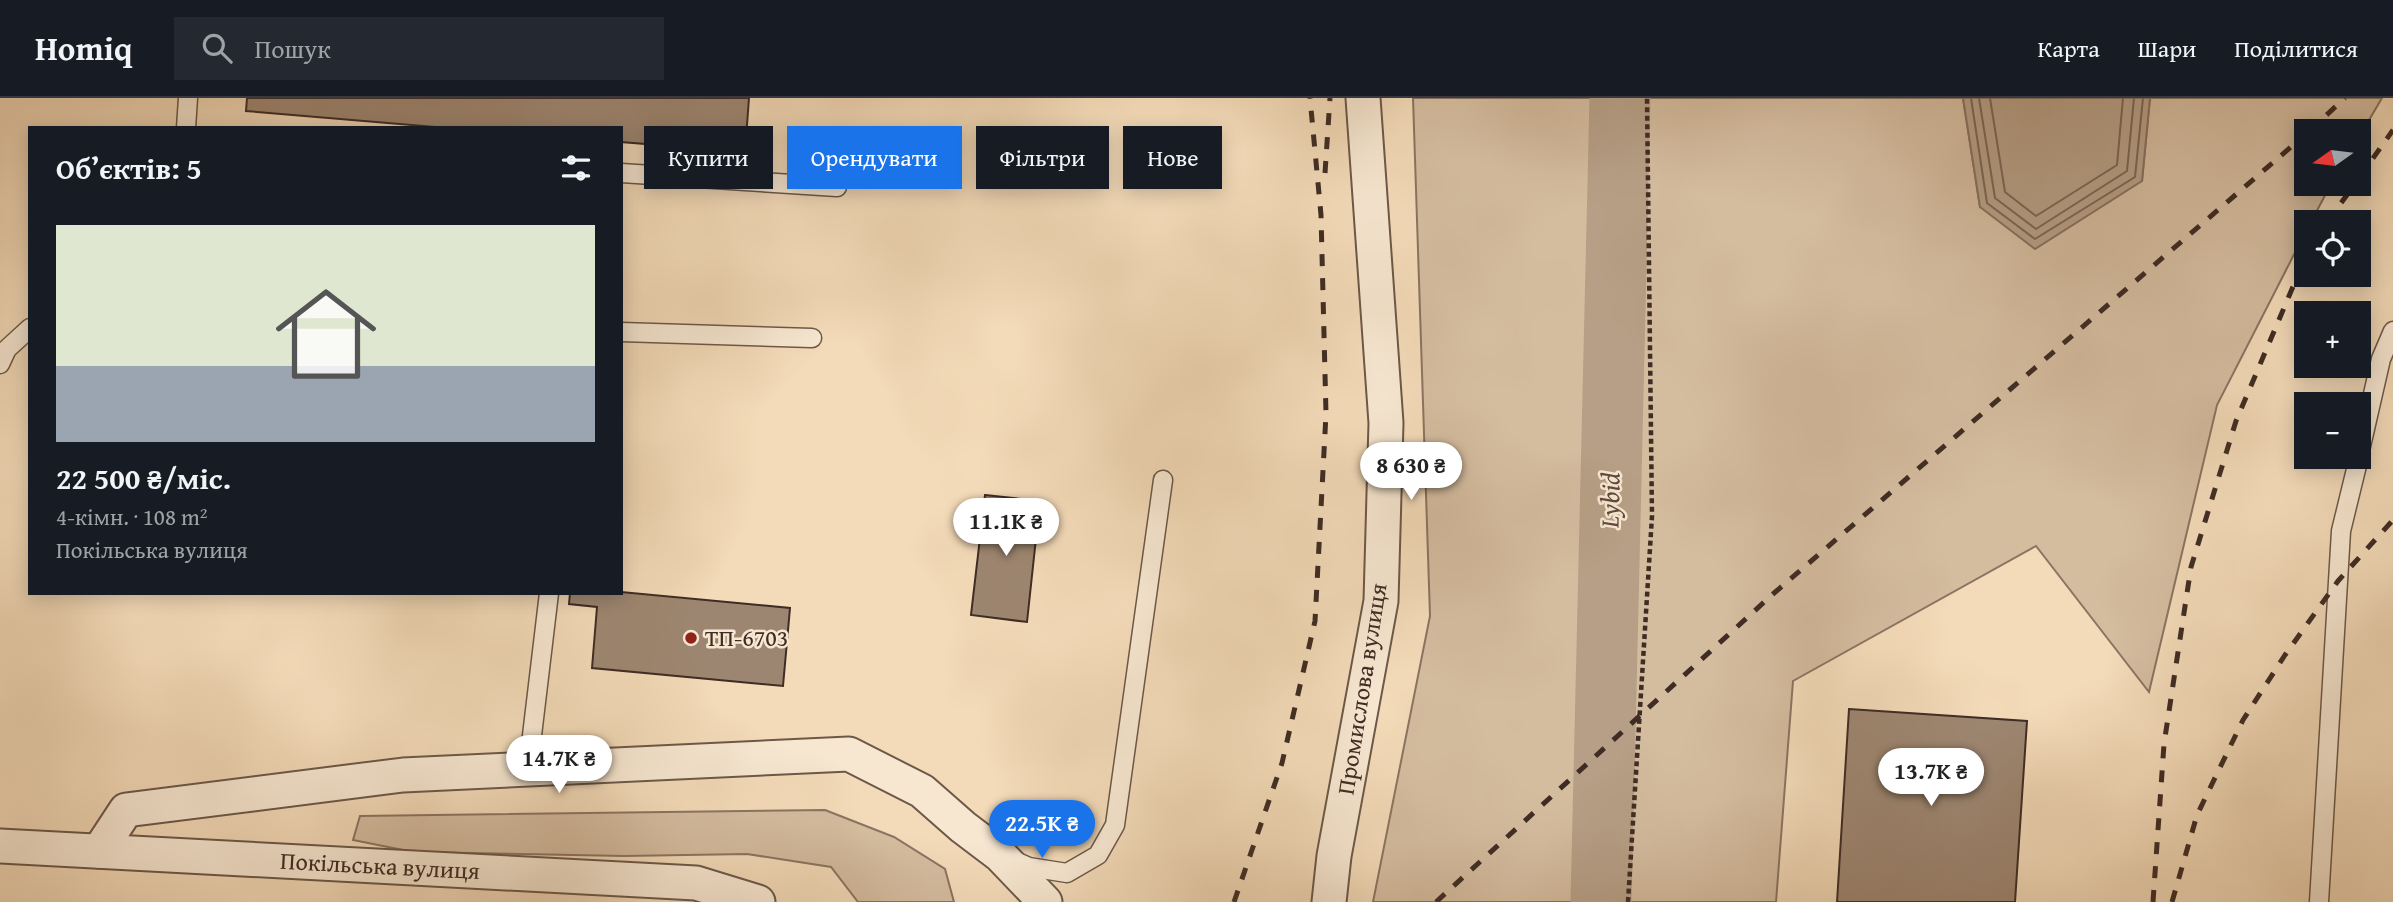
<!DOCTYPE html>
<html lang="uk">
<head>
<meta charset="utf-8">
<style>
  body { margin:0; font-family:"Gentium Book Plus",serif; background:#242831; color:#f1f3f6; height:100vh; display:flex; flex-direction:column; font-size:26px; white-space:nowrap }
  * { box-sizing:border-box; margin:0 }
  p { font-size:23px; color:#9ea1a6 }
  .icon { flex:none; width:38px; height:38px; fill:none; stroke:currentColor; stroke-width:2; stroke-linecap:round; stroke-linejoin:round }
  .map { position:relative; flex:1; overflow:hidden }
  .side { position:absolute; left:28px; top:28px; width:595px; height:469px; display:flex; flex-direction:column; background:#171b24; border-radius:0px; box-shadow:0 4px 18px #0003 }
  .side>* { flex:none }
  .banner { position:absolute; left:644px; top:28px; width:665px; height:63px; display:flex; gap:14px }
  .needle { width:46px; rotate:256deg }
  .fabs { position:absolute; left:2294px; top:21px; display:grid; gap:14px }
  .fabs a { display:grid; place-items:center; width:77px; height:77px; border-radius:0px; background:#171b24; box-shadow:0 4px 18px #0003; font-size:35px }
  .price { position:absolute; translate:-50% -60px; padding:0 16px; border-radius:24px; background:#fff; color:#222; font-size:23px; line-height:46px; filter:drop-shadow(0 2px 4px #0008) }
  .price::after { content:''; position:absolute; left:50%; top:42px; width:21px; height:16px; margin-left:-10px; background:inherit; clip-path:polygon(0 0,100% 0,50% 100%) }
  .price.active { background:#1a73e8; color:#fff }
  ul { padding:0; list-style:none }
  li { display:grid; align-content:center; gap:14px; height:371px; padding:0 28px }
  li+li { border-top:2px solid #363941 }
  li span { display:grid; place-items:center; height:217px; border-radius:0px; color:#555 }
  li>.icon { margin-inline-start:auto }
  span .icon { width:126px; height:126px; fill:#fffc; stroke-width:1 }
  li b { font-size:30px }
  h2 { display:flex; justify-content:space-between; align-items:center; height:84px; padding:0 28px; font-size:30px }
  .tag { padding:0 24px; border-radius:0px; background:#171b24; box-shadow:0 4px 18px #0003; font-size:24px; line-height:63px }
  .tag.active { background:#1a73e8; color:#fff }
  header { display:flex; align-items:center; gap:42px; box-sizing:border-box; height:98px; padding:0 35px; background:#171b24; border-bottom:2px solid #363941 }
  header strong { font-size:33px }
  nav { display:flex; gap:38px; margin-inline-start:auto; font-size:24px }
  .search { width:490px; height:63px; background:#242831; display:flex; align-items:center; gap:18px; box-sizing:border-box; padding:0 24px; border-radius:0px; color:#9ea1a6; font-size:26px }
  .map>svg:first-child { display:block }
</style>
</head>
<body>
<header>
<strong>Homiq</strong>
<div class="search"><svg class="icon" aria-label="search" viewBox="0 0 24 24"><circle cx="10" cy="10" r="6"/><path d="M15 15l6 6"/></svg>Пошук</div>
<nav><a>Карта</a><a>Шари</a><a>Поділитися</a></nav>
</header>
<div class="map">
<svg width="2393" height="804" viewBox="0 0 2393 804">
  <rect width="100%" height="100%" fill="#f3dab8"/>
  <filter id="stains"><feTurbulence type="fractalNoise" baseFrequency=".00286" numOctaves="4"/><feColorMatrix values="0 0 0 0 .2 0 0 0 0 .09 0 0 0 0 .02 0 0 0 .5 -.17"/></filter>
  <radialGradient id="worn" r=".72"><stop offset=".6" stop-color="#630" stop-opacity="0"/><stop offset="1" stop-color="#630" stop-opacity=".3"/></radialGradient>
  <g fill="#d4bc9f" stroke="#8a7462" stroke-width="2">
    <path d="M 1413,0 L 1963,0 L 1980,109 L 2142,83 L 2150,0 L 2382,0 L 2359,39 L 2359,33 L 2306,33 L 2306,86 L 2331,86 L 2311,124 L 2306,124 L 2306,133 L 2217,307 L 2149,594 L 2036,448 L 1793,583 L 1776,804 L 1373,804 L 1430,518 Z"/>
    <path d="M 825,712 L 894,739 L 945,771 L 954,804 L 858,804 L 831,769 L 747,756 L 624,758 L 413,754 L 353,742 L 360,718 Z"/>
  </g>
  <path fill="#b69f86" stroke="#86715f" stroke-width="2" d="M 1963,0 L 2150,0 L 2142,83 L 2035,151 L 1980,109 Z"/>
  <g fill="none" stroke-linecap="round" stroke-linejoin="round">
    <g stroke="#7a6655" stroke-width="2">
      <path d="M 1971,0 L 1987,105 L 2035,141 L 2135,79 L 2143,0"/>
      <path d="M 1979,0 L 1995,100 L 2036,131 L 2127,73 L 2134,0"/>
      <path d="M 1990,0 L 2005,94 L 2036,118 L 2117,67 L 2123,0"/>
    </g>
    <path stroke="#b69f86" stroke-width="61" d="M 1601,804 L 1620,0"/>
  </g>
  <g fill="#9d8671" stroke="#3f2c24" stroke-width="2">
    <path d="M 247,0 L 749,0 L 745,54 L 621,44 L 621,30 L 447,30 L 246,13 Z"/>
    <path d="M 985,397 L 1040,403 L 1027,524 L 971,517 Z"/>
    <path d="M 621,494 L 790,510 L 783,588 L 592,570 L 597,509 L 569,506 L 570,495 Z"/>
    <path d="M 1849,611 L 2027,623 L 2015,804 L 1837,804 Z"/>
  </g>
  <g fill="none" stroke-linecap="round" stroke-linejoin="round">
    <g stroke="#6c5849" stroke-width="21">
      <g id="service">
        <path d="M 186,30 L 188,0"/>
        <path d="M 621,75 L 837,89"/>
        <path d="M 621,234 L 812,240"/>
        <path d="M 0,266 L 7,251 L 30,230"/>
        <path d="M 2359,357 L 2381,261 L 2393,233"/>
        <path d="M 528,671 L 549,495"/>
        <path d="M 1013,762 L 1029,769 L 1067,775 L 1098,757 L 1115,727 L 1163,382"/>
        <path d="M 2319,804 L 2341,433 L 2359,359"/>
      </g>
    </g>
    <g stroke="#6c5849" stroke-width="37">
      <g id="minor">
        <path d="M 0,748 L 696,785 L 758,804"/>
        <path d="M 99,753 L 126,712 L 403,677 L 849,656 L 922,693 L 963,729 L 1000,757 L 1045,804"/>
        <path d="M 1329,804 L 1334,758 L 1381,503 L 1386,325 L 1363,0"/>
      </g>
    </g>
    <path stroke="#3f2c24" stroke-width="4.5" stroke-dasharray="5 3.5" stroke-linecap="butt" d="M 1628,804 L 1652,418 L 1647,0"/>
    <use href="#service" stroke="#f7e7d1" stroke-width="18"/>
    <use href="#minor" stroke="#f7e7d1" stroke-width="33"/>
    <g stroke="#3f2c24" stroke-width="5" stroke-dasharray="12 12" stroke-linecap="butt">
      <path d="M 2309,33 L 2345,0"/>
      <path d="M 1325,75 L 1330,0"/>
      <path d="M 2359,80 L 2393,32"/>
      <path d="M 2327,124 L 2355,86"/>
      <path d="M 1234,804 L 1282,665 L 1315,523 L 1326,316 L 1321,117 L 1310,0"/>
      <path d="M 1436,804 L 1773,496 L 2306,36"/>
      <path d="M 2153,804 L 2164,646 L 2191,469 L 2236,323 L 2306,158"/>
      <path d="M 2172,804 L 2197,717 L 2243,622 L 2285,557 L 2338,483 L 2393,422"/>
    </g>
  </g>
  <circle fill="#8f2418" stroke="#f7e7d1" stroke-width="2.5" cx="691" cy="540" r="7"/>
  <g text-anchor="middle" stroke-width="5" stroke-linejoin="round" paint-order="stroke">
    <g font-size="24" fill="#3f2c24" stroke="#f7e7d1" text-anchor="start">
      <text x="705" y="548">ТП-6703</text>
    </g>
    <g font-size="24" fill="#3f2c24" stroke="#f7e7d1">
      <text transform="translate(1362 591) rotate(-81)" y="8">Промислова вулиця</text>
      <text transform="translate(380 768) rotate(3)" y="8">Покільська вулиця</text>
    </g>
    <g font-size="26" font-style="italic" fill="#5d493c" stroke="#f7e7d1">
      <text transform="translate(1610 402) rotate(-89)" y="9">Lybid</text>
    </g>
  </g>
  <rect width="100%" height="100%" filter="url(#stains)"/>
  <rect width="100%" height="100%" fill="url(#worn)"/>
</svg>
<div class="fabs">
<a><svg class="needle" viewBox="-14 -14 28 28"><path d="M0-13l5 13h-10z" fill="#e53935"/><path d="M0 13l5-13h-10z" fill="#9ea1a6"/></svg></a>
<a><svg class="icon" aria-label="locate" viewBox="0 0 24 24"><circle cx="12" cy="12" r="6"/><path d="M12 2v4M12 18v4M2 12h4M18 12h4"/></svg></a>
<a>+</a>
<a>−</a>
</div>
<b class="price" style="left:1411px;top:404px">8 630 ₴</b>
<b class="price" style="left:1006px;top:460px">11.1K ₴</b>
<b class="price" style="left:559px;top:697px">14.7K ₴</b>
<b class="price" style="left:1931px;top:710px">13.7K ₴</b>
<b class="price active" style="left:1042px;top:762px">22.5K ₴</b>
<div class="banner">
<a class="tag">Купити</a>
<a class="tag active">Орендувати</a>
<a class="tag">Фільтри</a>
<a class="tag">Нове</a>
</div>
<section class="side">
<h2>Об’єктів: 5<svg class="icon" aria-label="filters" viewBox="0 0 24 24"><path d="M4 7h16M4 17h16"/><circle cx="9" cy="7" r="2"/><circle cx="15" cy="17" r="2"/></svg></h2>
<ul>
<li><span style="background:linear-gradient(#dfe7d0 65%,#9aa5b1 0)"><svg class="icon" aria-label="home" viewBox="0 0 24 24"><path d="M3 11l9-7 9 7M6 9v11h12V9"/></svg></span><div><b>22 500 ₴/міс.</b><p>4-кімн. · 108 m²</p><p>Покільська вулиця</p></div></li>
</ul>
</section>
</div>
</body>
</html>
